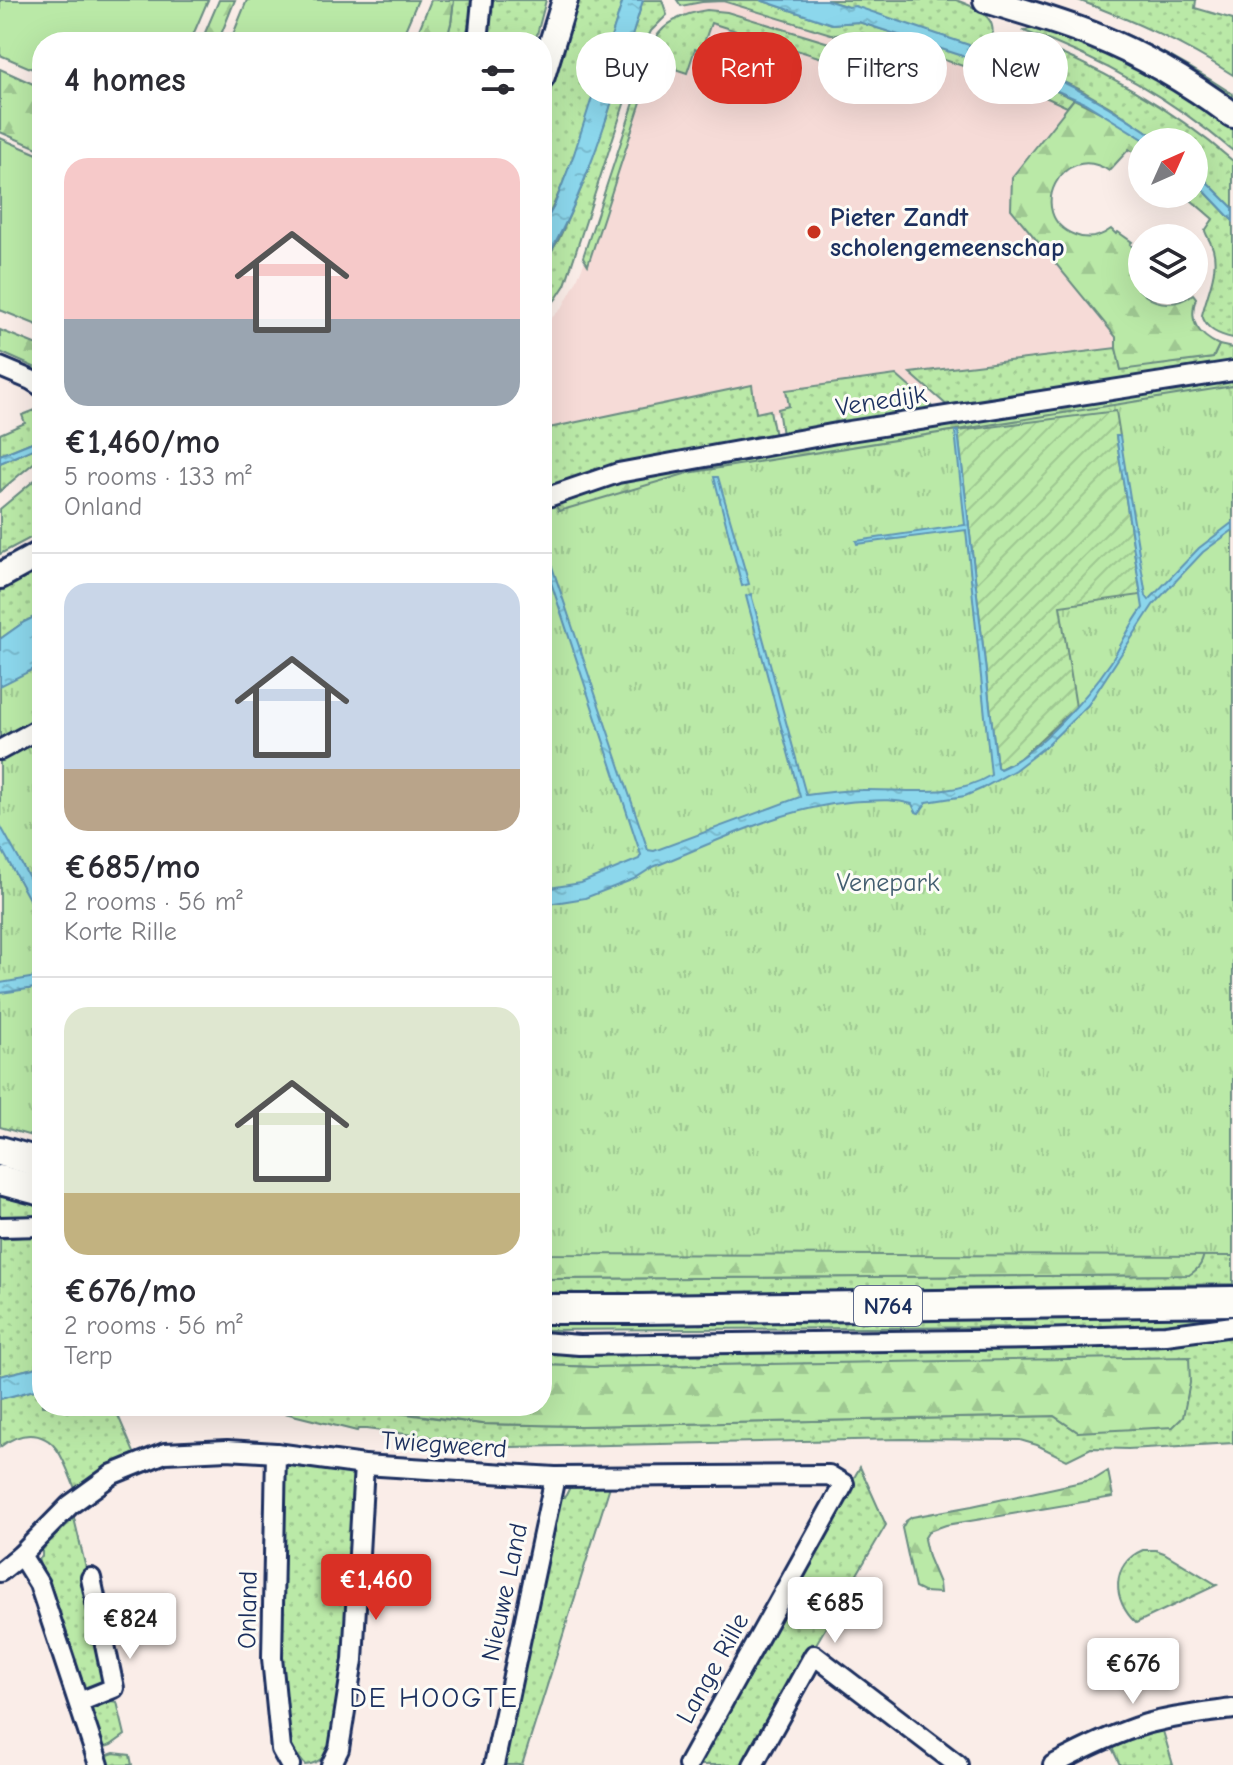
<!DOCTYPE html>
<html lang="en">
<head>
<meta charset="utf-8">
<style>
  body { margin:0; font-family:"Comic Neue",sans-serif; background:#f2f2f3; color:#2b2b33; height:100vh; display:flex; flex-direction:column; font-size:30px; white-space:nowrap }
  * { box-sizing:border-box; margin:0 }
  p { font-size:26px; color:#7c7c81 }
  .icon { flex:none; width:44px; height:44px; fill:none; stroke:currentColor; stroke-width:2; stroke-linecap:round; stroke-linejoin:round }
  .map { position:relative; flex:1; overflow:hidden }
  .details { position:absolute; left:32px; top:32px; width:520px; height:1384px; display:flex; flex-direction:column; background:#fff; border-radius:32px; box-shadow:0 8px 32px #0002 }
  .details>* { flex:none }
  .guide { position:absolute; left:576px; top:32px; width:536px; height:72px; display:flex; gap:16px }
  .needle { width:52px; rotate:45deg }
  .buttons { position:absolute; left:1128px; top:128px; display:grid; gap:16px }
  .buttons a { display:grid; place-items:center; width:80px; height:80px; border-radius:50%; background:#fff; box-shadow:0 8px 32px #0002; font-size:40px }
  .price { position:absolute; translate:-50% -68px; padding:0 18px; border-radius:8px; background:#fff; color:#222; font-size:26px; line-height:52px; filter:drop-shadow(0 2px 4px #0008) }
  .price::after { content:''; position:absolute; left:50%; top:48px; width:24px; height:18px; margin-left:-12px; background:inherit; clip-path:polygon(0 0,100% 0,50% 100%) }
  .price.current { background:#d93025; color:#fff }
  ul { padding:0; list-style:none }
  li { display:grid; align-content:center; gap:16px; height:424px; padding:0 32px }
  li+li { border-top:2px solid #e1e1e2 }
  li span { display:grid; place-items:center; height:248px; border-radius:24px; color:#555 }
  li>.icon { margin-inline-start:auto }
  span .icon { width:144px; height:144px; fill:#fffc; stroke-width:1 }
  li b { font-size:34px }
  h2 { display:flex; justify-content:space-between; align-items:center; height:96px; padding:0 32px; font-size:34px }
  .chip { padding:0 28px; border-radius:36px; background:#fff; box-shadow:0 8px 32px #0002; font-size:28px; line-height:72px }
  .chip.current { background:#d93025; color:#fff }
  .map>svg:first-child { display:block }
</style>
</head>
<body>
<div class="map">
<svg width="1233" height="1765" viewBox="0 0 1233 1765">
  <defs>
    <pattern id="grass-dots" width="8" height="8" patternUnits="userSpaceOnUse" patternTransform="scale(2)"><rect width="8" height="8" fill="#bae9a7"/><path d="M2 2h.1M6 6h.1" fill="none" stroke="#9fc892" stroke-width="1.8" stroke-linecap="round"/></pattern>
    <pattern id="forest-firs" width="22" height="20" patternUnits="userSpaceOnUse" patternTransform="scale(2)"><rect width="22" height="20" fill="#bae9a7"/><path d="M5 1l3.5 6h-7zM16 11l3.5 6h-7z" fill="#9fc892"/></pattern>
    <pattern id="park-tufts" width="24" height="20" patternUnits="userSpaceOnUse" patternTransform="scale(2)"><rect width="24" height="20" fill="#bae9a7"/><path d="M3 7l-1-3M5 7V3M7 7l1-3M15 17l-1-3M17 17v-4M19 17l1-3" fill="none" stroke="#9fc892"/></pattern>
    <pattern id="garden-furrows" width="10" height="10" patternUnits="userSpaceOnUse" patternTransform="scale(2)"><rect width="10" height="10" fill="#bae9a7"/><path d="M-1 1l2-2M0 10L10 0M9 11l2-2" fill="none" stroke="#9fc892"/></pattern>
    <pattern id="water-ripples" width="26" height="14" patternUnits="userSpaceOnUse" patternTransform="scale(2)"><rect width="26" height="14" fill="#8cd7ec"/><path d="M2 4q2-2 4 0t4 0M15 11q2-2 4 0t4 0" fill="none" stroke="#78b9cd"/></pattern>
  </defs>
  <rect width="100%" height="100%" fill="#faede8"/>
  <filter id="ink" filterUnits="userSpaceOnUse"><feTurbulence type="fractalNoise" baseFrequency=".0125" numOctaves="2"/><feDisplacementMap in="SourceGraphic" scale="16" xChannelSelector="R" yChannelSelector="G"/><feConvolveMatrix kernelMatrix="1 2 1 2 8 2 1 2 1" color-interpolation-filters="sRGB"/></filter>
  <g filter="url(#ink)">
    <path fill="#f6dbd7" d="M 699,0 L 733,0 L 864,30 L 1004,74 L 1071,106 L 1015,177 L 1126,345 L 1108,363 L 750,417 L 542,467 L 542,327 L 562,308 L 576,282 L 587,256 L 655,44 L 684,19 L 684,3 Z"/>
    <g fill="url(#grass-dots)" stroke="#6a8c82" stroke-width="2">
      <path d="M 454,0 L 472,0 L 470,20 L 464,42 L 446,42 L 451,23 Z"/>
      <path d="M 491,0 L 546,0 L 535,42 L 487,42 Z"/>
      <path d="M 571,0 L 623,0 C 599,75 579,159 542,228 L 542,121 L 558,64 L 557,46 Z"/>
      <path d="M 643,0 L 662,0 L 667,15 L 651,31 L 641,52 L 565,285 L 556,299 L 542,314 L 542,267 L 559,239 L 584,182 L 608,113 Z"/>
      <path d="M 677,0 L 760,0 L 832,24 L 858,22 L 865,24 L 972,58 L 849,7 L 826,0 L 956,0 C 1000,16 998,27 983,67 L 975,70 L 862,33 L 834,35 L 723,1 L 702,2 L 681,6 Z"/>
      <path d="M 1012,0 C 1036,0 1050,6 1072,13 C 1130,32 1182,61 1233,94 L 1233,105 Z"/>
      <path d="M 1078,0 L 1196,0 L 1195,8 L 1233,19 L 1233,75 C 1183,43 1134,21 1078,0 Z"/>
      <path d="M 707,10 L 727,12 L 852,50 L 847,66 L 711,23 L 701,51 L 695,49 L 687,73 L 654,62 L 588,265 L 583,257 L 655,39 C 666,21 686,13 707,10 Z"/>
      <path d="M 1033,27 L 1046,29 L 1141,67 L 1221,117 L 1233,127 L 1233,151 C 1171,98 1101,59 1024,31 Z"/>
      <path d="M 1017,36 C 1097,65 1168,105 1233,161 L 1233,208 L 1194,169 L 1194,142 L 1162,142 L 1112,108 L 1079,89 L 1020,63 L 1018,74 L 1074,99 L 1067,107 L 1021,86 L 997,80 L 1012,39 Z"/>
      <path d="M 1194,180 L 1233,221 L 1233,338 C 1219,335 1206,330 1202,315 C 1207,294 1219,270 1213,249 C 1211,242 1207,237 1205,231 L 1213,219 L 1184,194 L 1194,194 Z"/>
      <path d="M 1219,345 L 1233,348 L 1233,365 L 950,408 L 910,373 L 1116,348 L 1121,369 L 1213,358 Z"/>
      <path d="M 896,375 L 936,410 L 782,435 L 778,409 L 789,406 L 786,390 Z"/>
      <path d="M 752,385 L 756,413 L 770,410 L 775,436 L 620,462 L 542,492 L 542,424 L 544,429 Z"/>
      <path d="M 35,410 L 42,414 L 42,438 L 0,455 L 0,434 L 25,423 L 22,415 Z"/>
      <path d="M 42,445 L 42,456 L 0,491 L 0,463 Z"/>
      <path d="M 42,474 L 42,532 L 0,554 L 0,509 Z"/>
      <path d="M 42,566 L 42,613 L 24,622 L 0,639 L 0,590 Z"/>
      <path d="M 0,1189 L 42,1201 L 42,1220 L 0,1222 Z"/>
      <path d="M 42,1235 L 42,1366 L 0,1376 L 0,1239 Z"/>
      <path d="M 1233,1236 L 1233,1284 L 542,1296 L 542,1279 L 1189,1275 L 1205,1248 Z"/>
      <path d="M 1233,1313 L 1233,1318 L 1123,1330 L 1025,1327 L 542,1330 L 542,1315 Z"/>
      <path d="M 1233,1333 L 1233,1443 L 1128,1449 L 1091,1448 L 1067,1460 L 1037,1445 L 1020,1440 L 903,1439 L 509,1447 L 366,1429 L 358,1429 L 357,1431 L 257,1406 L 368,1406 L 368,1409 L 482,1424 L 580,1426 L 1054,1416 L 1078,1432 L 1189,1358 L 594,1367 L 542,1365 L 542,1349 Z"/>
      <path d="M 42,1388 L 42,1406 L 114,1406 L 135,1455 L 111,1467 L 76,1491 C 66,1468 59,1435 30,1435 C 18,1435 9,1440 0,1447 L 0,1399 Z"/>
      <path d="M 284,1464 L 353,1473 L 345,1640 L 329,1751 C 322,1759 316,1764 305,1765 L 292,1749 L 285,1725 L 279,1650 Z"/>
      <path d="M 860,1467 L 886,1525 L 745,1765 L 694,1765 Z"/>
      <path d="M 575,1485 L 610,1486 L 522,1765 L 501,1765 L 560,1496 L 565,1497 L 570,1487 Z"/>
      <path d="M 74,1518 L 110,1670 L 95,1689 L 84,1693 L 38,1559 L 42,1557 L 42,1551 L 44,1547 Z"/>
      <path d="M 1143,1550 L 1156,1550 L 1164,1553 L 1217,1585 L 1136,1623 C 1112,1601 1110,1564 1143,1550 Z"/>
      <path d="M 99,1699 L 117,1702 L 125,1735 L 111,1745 L 102,1748 L 88,1703 Z"/>
      <path d="M 1163,1731 L 1173,1765 L 1120,1765 L 1112,1748 L 1146,1734 Z"/>
      <path d="M 114,1753 L 130,1755 L 132,1765 L 109,1765 L 105,1756 Z"/>
    </g>
    <g fill="url(#forest-firs)" stroke="#6a8c82" stroke-width="2">
      <path d="M 219,0 L 235,0 L 218,42 L 201,42 Z"/>
      <path d="M 431,0 L 454,0 L 451,23 L 446,42 L 414,42 Z"/>
      <path d="M 0,69 L 42,88 L 42,150 L 0,132 Z"/>
      <path d="M 1074,99 L 1110,117 L 1148,142 L 1142,142 L 1142,150 L 1137,155 L 1129,149 L 1109,171 C 1062,139 1024,216 1075,235 C 1087,240 1100,237 1111,229 L 1116,234 L 1118,232 L 1132,242 L 1130,244 L 1135,250 C 1118,288 1161,319 1193,294 L 1196,298 C 1188,321 1198,335 1219,345 L 1213,358 L 1121,370 L 1116,348 L 1116,337 L 1011,209 L 1012,177 Z"/>
      <path d="M 0,330 L 42,347 L 42,385 L 30,377 L 34,367 L 0,352 Z"/>
      <path d="M 1233,378 L 1233,393 L 542,527 L 542,507 L 643,472 Z"/>
      <path d="M 542,1188 L 1205,1248 C 1203,1261 1201,1268 1189,1275 L 542,1279 Z"/>
      <path d="M 1189,1357 L 1190,1383 L 1183,1417 L 1173,1427 L 1078,1432 L 1054,1416 L 580,1426 L 482,1424 L 368,1408 L 368,1406 L 542,1406 L 542,1365 L 594,1367 Z"/>
      <path d="M 1108,1471 L 1113,1497 L 946,1525 L 929,1531 L 924,1539 L 928,1557 L 939,1583 L 940,1593 L 923,1592 L 915,1588 L 902,1528 L 906,1521 L 912,1517 L 972,1506 L 1095,1479 Z"/>
    </g>
    <g fill="url(#park-tufts)" stroke="#6a8c82" stroke-width="2">
      <path d="M 1233,386 L 1233,1256 L 542,1254 L 542,484 L 559,511 L 688,473 Z"/>
      <path d="M 42,646 L 42,1139 L 0,1127 L 0,667 Z"/>
    </g>
    <path fill="url(#garden-furrows)" stroke="#6a8c82" stroke-width="2" d="M 1116,411 L 1120,436 L 1116,436 L 1141,595 L 1060,606 L 1076,707 L 1019,759 L 1000,769 L 997,767 L 958,431 Z"/>
    <g fill="#bae9a7" stroke="#6a8c82" stroke-width="2">
      <path d="M 0,0 L 208,0 L 190,42 L 42,42 L 42,73 L 0,55 Z"/>
      <path d="M 247,0 L 418,0 L 400,42 L 230,42 Z"/>
      <path d="M 0,138 L 42,156 L 42,327 L 0,310 Z"/>
    </g>
    <g fill="url(#water-ripples)" stroke="#5f94b3" stroke-width="2">
      <path d="M 623,0 L 643,0 C 615,91 591,185 542,267 L 542,228 L 554,206 L 574,154 Z"/>
      <path d="M 760,0 L 826,0 L 848,7 L 855,6 L 969,45 L 973,48 L 977,54 L 972,59 L 865,24 L 858,22 L 832,24 Z"/>
      <path d="M 1020,63 C 1071,83 1117,110 1162,142 L 1148,142 L 1085,103 L 1018,74 L 1015,71 L 1017,64 Z"/>
      <path d="M 1194,169 L 1233,208 L 1233,221 L 1194,180 Z"/>
      <path d="M 955,431 L 958,431 L 997,767 L 1000,769 C 1037,754 1088,696 1111,662 C 1122,644 1130,624 1143,608 L 1116,436 L 1120,436 L 1146,596 L 1149,600 L 1199,548 L 1233,522 L 1233,530 L 1203,552 L 1153,605 L 1088,705 L 1046,746 L 1015,770 L 981,789 L 965,796 L 927,802 L 919,813 L 916,812 L 912,804 C 895,799 880,800 863,801 C 790,804 721,840 653,867 L 634,879 L 585,898 L 542,905 L 542,889 L 581,883 L 639,859 L 641,855 L 542,555 L 542,537 L 648,850 L 654,851 L 800,797 L 746,596 L 751,594 L 806,795 C 825,793 844,790 862,790 C 906,789 952,799 991,775 L 966,530 L 857,544 L 856,541 L 965,525 Z"/>
      <path d="M 42,438 L 42,445 L 0,463 L 0,455 Z"/>
      <path d="M 714,477 L 718,477 L 749,584 L 742,586 Z"/>
      <path d="M 42,613 L 42,665 L 0,686 L 0,639 L 24,622 Z"/>
      <path d="M 0,825 L 42,901 L 42,923 L 0,846 Z"/>
      <path d="M 42,976 L 42,989 L 35,988 L 0,993 L 0,983 Z"/>
      <path d="M 42,1366 L 42,1388 L 0,1399 L 0,1376 Z"/>
    </g>
    <g fill="none" stroke-linecap="round" stroke-linejoin="round">
      <g stroke="#1b2f5e" stroke-width="24">
        <g id="street">
          <path d="M 478,42 L 482,0"/>
          <path d="M 0,367 L 31,380 L 42,387"/>
          <path d="M 542,499 L 618,473 L 837,433 L 1233,371"/>
          <path d="M 0,750 L 42,727"/>
          <path d="M 0,1227 L 42,1226"/>
          <path d="M 542,1342 L 579,1345 L 1039,1339 L 1166,1335 L 1233,1326"/>
          <path d="M 276,1453 L 272,1658 L 281,1749 L 290,1765"/>
          <path d="M 21,1555 L 39,1584 L 99,1765"/>
          <path d="M 0,1572 L 21,1555 L 70,1505 L 113,1474 L 165,1453 L 227,1450 L 276,1453 L 364,1465 L 555,1477 L 829,1475 L 844,1484 L 688,1765"/>
          <path d="M 79,1702 L 114,1688 L 91,1578"/>
          <path d="M 331,1765 L 339,1749 L 353,1660 L 364,1465"/>
          <path d="M 494,1765 L 555,1477"/>
          <path d="M 753,1765 L 814,1655 L 958,1765"/>
          <path d="M 1053,1765 C 1083,1749 1113,1734 1146,1724 C 1174,1716 1204,1713 1233,1709"/>
        </g>
      </g>
      <g stroke="#1b2f5e" stroke-width="30">
        <g id="secondary">
          <path d="M 986,0 C 1021,11 1058,21 1093,35 C 1143,55 1190,83 1233,115"/>
          <path d="M 542,76 L 565,0"/>
          <path d="M 0,576 L 42,553"/>
        </g>
      </g>
      <g stroke="#1b2f5e" stroke-width="34">
        <g id="primary">
          <path d="M 0,1151 L 42,1163"/>
          <path d="M 0,1180 L 42,1191"/>
          <path d="M 542,1309 L 638,1309 L 1233,1301"/>
        </g>
      </g>
      <use href="#street" stroke="#fdfcf7" stroke-width="18"/>
      <use href="#secondary" stroke="#fdfcf7" stroke-width="24"/>
      <use href="#primary" stroke="#fdfcf7" stroke-width="28"/>
    </g>
  </g>
  <circle fill="#c8321e" stroke="#fdfcf7" stroke-width="3" cx="814" cy="232" r="8"/>
  <g text-anchor="middle" stroke-width="6" stroke-linejoin="round" paint-order="stroke">
    <rect fill="#fdfcf7" stroke="#5f6c8c" stroke-width="2" x="854" y="1286" width="68" height="40" rx="6"/>
    <g font-size="24" font-weight="bold" fill="#1b2f5e">
      <text x="888" y="1314">N764</text>
    </g>
    <g font-size="26" font-weight="bold" fill="#1b2f5e" stroke="#fdfcf7" text-anchor="start">
      <text x="830" y="226">Pieter Zandt<tspan x="830" dy="30">scholengemeenschap</tspan></text>
    </g>
    <g font-size="26" fill="#1b2f5e" stroke="#fdfcf7">
      <text transform="translate(881 400) rotate(-9)" y="9">Venedijk</text>
      <text transform="translate(444 1444) rotate(4)" y="9">Twiegweerd</text>
      <text transform="translate(504 1592) rotate(-78)" y="9">Nieuwe Land</text>
      <text transform="translate(247 1610) rotate(-89)" y="9">Onland</text>
      <text transform="translate(712 1668) rotate(-61)" y="9">Lange Rille</text>
    </g>
    <g font-size="26" fill="#435e70" stroke="#fdfcf7">
      <text x="888" y="891">Venepark</text>
    </g>
    <g font-size="28" letter-spacing="2" fill="#1b2f5e" stroke="#fdfcf7">
      <text x="434" y="1707">DE HOOGTE</text>
    </g>
  </g>
</svg>
<div class="buttons">
<a><svg class="needle" viewBox="-14 -14 28 28"><path d="M0-13l5 13h-10z" fill="#e53935"/><path d="M0 13l5-13h-10z" fill="#7c7c81"/></svg></a>
<a><svg class="icon" aria-label="layers" viewBox="0 0 24 24"><path d="M12 4l9 5-9 5-9-5zM3 14l9 5 9-5"/></svg></a>
</div>
<b class="price current" style="left:376px;top:1622px">€1,460</b>
<b class="price" style="left:835px;top:1645px">€685</b>
<b class="price" style="left:130px;top:1661px">€824</b>
<b class="price" style="left:1133px;top:1706px">€676</b>
<div class="guide">
<a class="chip">Buy</a>
<a class="chip current">Rent</a>
<a class="chip">Filters</a>
<a class="chip">New</a>
</div>
<section class="details">
<h2>4 homes<svg class="icon" aria-label="filters" viewBox="0 0 24 24"><path d="M4 7h16M4 17h16"/><circle cx="9" cy="7" r="2"/><circle cx="15" cy="17" r="2"/></svg></h2>
<ul>
<li><span style="background:linear-gradient(#f6c9c9 65%,#9aa5b1 0)"><svg class="icon" aria-label="home" viewBox="0 0 24 24"><path d="M3 11l9-7 9 7M6 9v11h12V9"/></svg></span><div><b>€1,460/mo</b><p>5 rooms · 133 m²</p><p>Onland</p></div></li>
<li><span style="background:linear-gradient(#c9d6e8 75%,#b9a48a 0)"><svg class="icon" aria-label="home" viewBox="0 0 24 24"><path d="M3 11l9-7 9 7M6 9v11h12V9"/></svg></span><div><b>€685/mo</b><p>2 rooms · 56 m²</p><p>Korte Rille</p></div></li>
<li><span style="background:linear-gradient(#dfe7d0 75%,#c2b280 0)"><svg class="icon" aria-label="home" viewBox="0 0 24 24"><path d="M3 11l9-7 9 7M6 9v11h12V9"/></svg></span><div><b>€676/mo</b><p>2 rooms · 56 m²</p><p>Terp</p></div></li>
</ul>
</section>
</div>
</body>
</html>
